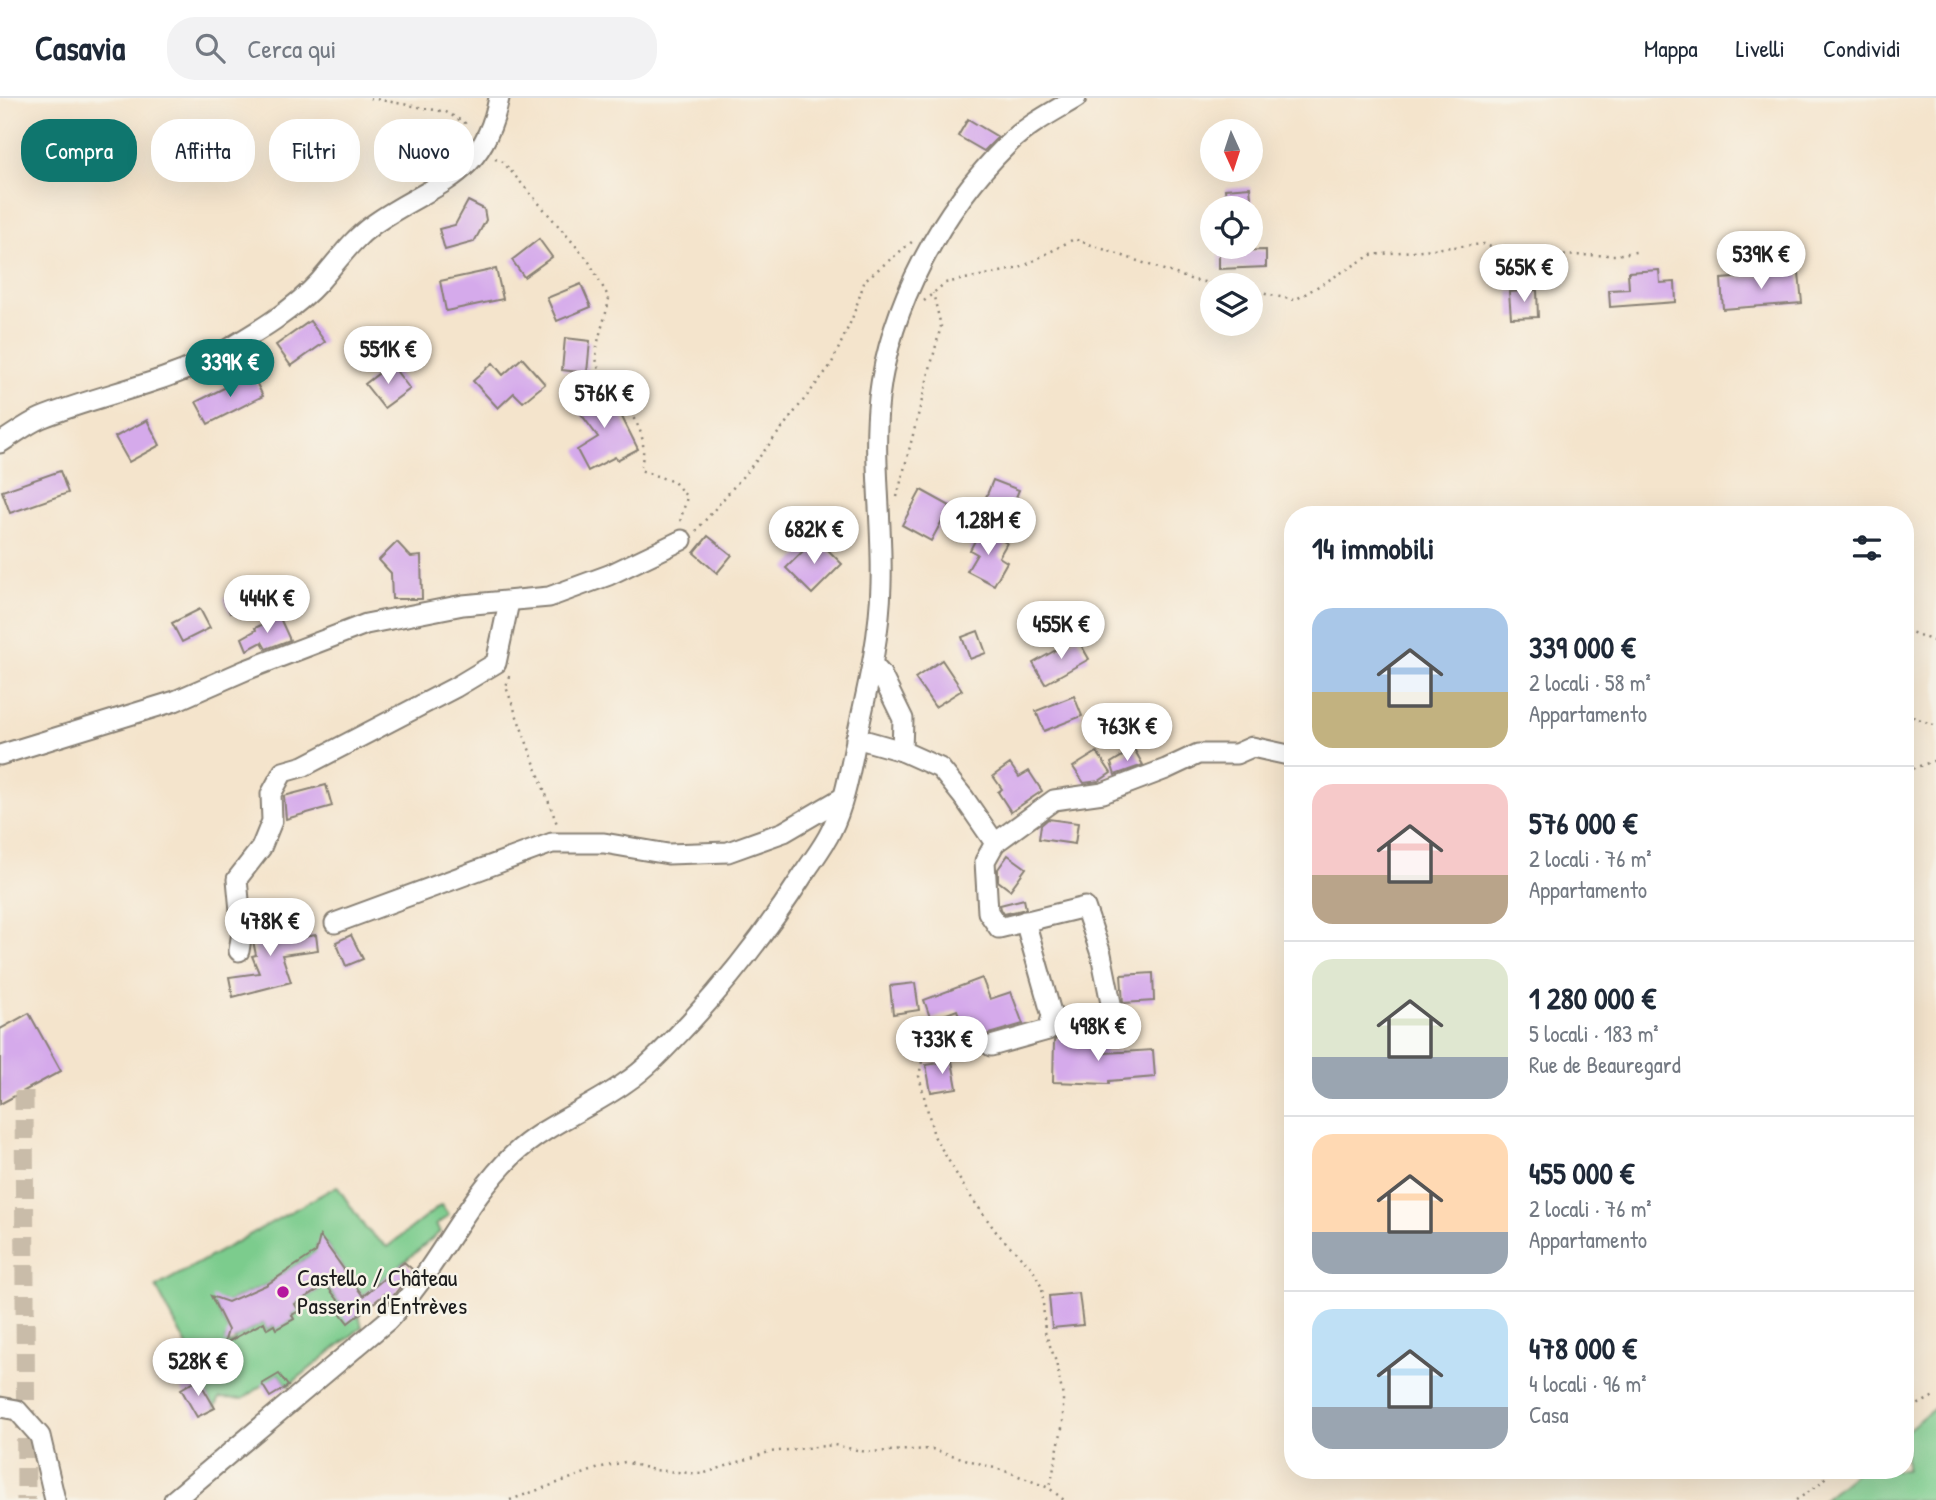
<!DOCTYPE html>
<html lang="it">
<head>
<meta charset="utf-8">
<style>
  body { margin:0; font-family:"Patrick Hand",sans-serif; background:#f2f2f3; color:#1f2937; height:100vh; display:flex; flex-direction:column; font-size:26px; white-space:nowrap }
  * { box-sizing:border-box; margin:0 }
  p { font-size:23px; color:#747a83 }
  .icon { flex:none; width:38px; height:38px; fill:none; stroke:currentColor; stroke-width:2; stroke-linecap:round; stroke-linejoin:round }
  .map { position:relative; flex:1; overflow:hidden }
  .drawer { position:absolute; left:1284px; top:408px; width:630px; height:973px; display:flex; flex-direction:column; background:#fff; border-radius:28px; box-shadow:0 7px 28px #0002 }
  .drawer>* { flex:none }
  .top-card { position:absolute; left:21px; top:21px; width:665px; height:63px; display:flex; gap:14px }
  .needle { width:46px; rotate:177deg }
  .buttons { position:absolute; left:1200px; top:21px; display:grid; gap:14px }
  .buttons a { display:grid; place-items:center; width:63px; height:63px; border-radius:50%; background:#fff; box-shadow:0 7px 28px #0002; font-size:35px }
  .price { position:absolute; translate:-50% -60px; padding:0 16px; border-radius:24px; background:#fff; color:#222; font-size:23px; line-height:46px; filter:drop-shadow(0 2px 4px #0008) }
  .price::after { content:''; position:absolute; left:50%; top:42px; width:21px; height:16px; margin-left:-10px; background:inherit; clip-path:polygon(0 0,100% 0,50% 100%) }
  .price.on { background:#0f766e; color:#fff }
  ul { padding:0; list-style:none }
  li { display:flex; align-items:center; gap:21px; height:175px; padding:0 28px }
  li+li { border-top:2px solid #e0e1e3 }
  li span { display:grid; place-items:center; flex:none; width:196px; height:140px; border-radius:21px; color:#555 }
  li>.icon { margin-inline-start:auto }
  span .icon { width:84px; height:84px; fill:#fffc; stroke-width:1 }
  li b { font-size:30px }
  h2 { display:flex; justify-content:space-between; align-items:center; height:84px; padding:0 28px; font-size:30px }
  .tag { padding:0 24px; border-radius:28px; background:#fff; box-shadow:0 7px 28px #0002; font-size:24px; line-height:63px }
  .tag.on { background:#0f766e; color:#fff }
  header { display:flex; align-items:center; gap:42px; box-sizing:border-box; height:98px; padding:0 35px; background:#fff; border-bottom:2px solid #e0e1e3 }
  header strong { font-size:33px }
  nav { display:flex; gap:38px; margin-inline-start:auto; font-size:24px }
  .search { width:490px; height:63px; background:#f2f2f3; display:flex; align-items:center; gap:18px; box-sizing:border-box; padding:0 24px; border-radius:28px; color:#747a83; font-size:26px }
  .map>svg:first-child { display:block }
</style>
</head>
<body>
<header>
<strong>Casavia</strong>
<div class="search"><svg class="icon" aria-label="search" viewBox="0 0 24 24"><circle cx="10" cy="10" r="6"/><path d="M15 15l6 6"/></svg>Cerca qui</div>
<nav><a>Mappa</a><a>Livelli</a><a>Condividi</a></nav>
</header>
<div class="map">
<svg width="1936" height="1402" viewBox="0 0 1936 1402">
  <rect width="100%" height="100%" fill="#f7f3e8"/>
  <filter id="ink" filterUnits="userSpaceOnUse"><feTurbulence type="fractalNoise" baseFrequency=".0143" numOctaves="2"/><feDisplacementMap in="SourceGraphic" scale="14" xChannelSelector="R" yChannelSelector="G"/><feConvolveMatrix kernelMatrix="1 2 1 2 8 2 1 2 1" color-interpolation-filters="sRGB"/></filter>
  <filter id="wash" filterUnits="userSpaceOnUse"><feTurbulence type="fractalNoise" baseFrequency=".00686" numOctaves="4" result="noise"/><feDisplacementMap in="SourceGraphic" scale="28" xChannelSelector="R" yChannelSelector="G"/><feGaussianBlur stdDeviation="1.57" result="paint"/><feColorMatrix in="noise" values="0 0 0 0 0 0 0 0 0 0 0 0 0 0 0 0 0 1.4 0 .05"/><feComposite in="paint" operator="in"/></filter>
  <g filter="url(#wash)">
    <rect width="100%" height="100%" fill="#f4e4cc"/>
    <g fill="#7bcc8d" stroke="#4c7454" stroke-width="2">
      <path d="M 337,1088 L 366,1131 L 387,1149 L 441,1107 L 449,1117 L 436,1127 L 440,1134 L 363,1198 L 326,1146 L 322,1144 L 317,1147 L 318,1153 L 266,1187 L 226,1205 L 222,1202 L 218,1203 L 216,1209 L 230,1236 L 225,1241 L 229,1246 L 234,1244 L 235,1240 L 264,1224 L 267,1231 L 274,1227 L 276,1230 L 294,1221 L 292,1217 L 298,1213 L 295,1206 L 323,1189 L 329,1191 L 345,1212 L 352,1208 L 359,1217 L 362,1229 L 288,1288 L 279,1276 L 243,1301 L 220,1300 L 215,1310 L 198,1281 L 191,1256 L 156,1189 Z"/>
      <path d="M 1936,1309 L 1936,1402 L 1822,1402 L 1859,1372 L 1906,1372 L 1906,1333 Z"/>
    </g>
    <g id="blocks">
      <g fill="#d5aaeb">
        <path d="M 968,21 L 998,39 L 984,53 L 958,38 Z"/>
        <path d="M 1250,89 L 1252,110 L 1227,110 L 1225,91 Z"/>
        <path d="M 468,103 L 484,111 L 486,122 L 474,144 L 445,152 L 439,131 L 455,127 Z"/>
        <path d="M 539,141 L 552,159 L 524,179 L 512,162 Z"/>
        <path d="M 1266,152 L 1266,169 L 1219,171 L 1219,153 Z"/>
        <path d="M 496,171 L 503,201 L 446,213 L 440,183 Z"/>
        <path d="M 1659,172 L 1660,185 L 1675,184 L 1676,204 L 1610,209 L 1609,192 L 1629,191 L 1628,174 Z"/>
        <path d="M 1799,175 L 1802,205 L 1723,211 L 1721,181 Z"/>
        <path d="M 581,186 L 591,209 L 557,223 L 547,200 Z"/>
        <path d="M 1537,192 L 1538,219 L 1511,220 L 1509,194 Z"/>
        <path d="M 310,223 L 325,244 L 291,268 L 276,247 Z"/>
        <path d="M 565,240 L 590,243 L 587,275 L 562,272 Z"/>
        <path d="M 522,260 L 545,286 L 523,304 L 514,295 L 498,310 L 473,283 L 493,265 L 503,277 Z"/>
        <path d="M 391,266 L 410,291 L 384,310 L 365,286 Z"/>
        <path d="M 252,276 L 263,298 L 208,326 L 196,304 Z"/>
        <path d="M 600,287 L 618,311 L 638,351 L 617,362 L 615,359 L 588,373 L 577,352 L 598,339 L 573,305 Z"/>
        <path d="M 147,322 L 160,347 L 129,364 L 115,339 Z"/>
        <path d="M 60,373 L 68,395 L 10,415 L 2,393 Z"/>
        <path d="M 993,382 L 1019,392 L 1010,414 L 984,404 Z"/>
        <path d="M 921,392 L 950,408 L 931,443 L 902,427 Z"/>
        <path d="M 981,431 L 1007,445 L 999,459 L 1007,464 L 994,487 L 967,473 L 977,456 L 970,452 Z"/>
        <path d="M 708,438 L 732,457 L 717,475 L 694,455 Z"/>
        <path d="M 816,440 L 842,466 L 812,496 L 786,470 Z"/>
        <path d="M 397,444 L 411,459 L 421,458 L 422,501 L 392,501 L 391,475 L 379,462 Z"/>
        <path d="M 245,490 L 252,505 L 230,515 L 224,500 Z"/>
        <path d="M 200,511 L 210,530 L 182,544 L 172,525 Z"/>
        <path d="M 279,518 L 290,542 L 266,551 L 262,544 L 247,552 L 242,540 L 256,532 L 255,530 Z"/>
        <path d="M 978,533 L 986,555 L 970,561 L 962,539 Z"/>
        <path d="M 1077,540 L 1089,561 L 1045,586 L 1033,565 Z"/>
        <path d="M 942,562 L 962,592 L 935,609 L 915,580 Z"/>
        <path d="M 1074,598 L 1082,618 L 1044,633 L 1036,613 Z"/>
        <path d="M 1134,651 L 1143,667 L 1115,677 L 1111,665 Z"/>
        <path d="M 1097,654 L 1111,675 L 1099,683 L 1084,685 L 1073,669 Z"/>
        <path d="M 1010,666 L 1019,679 L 1029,673 L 1042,693 L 1011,714 L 998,694 L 1002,691 L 993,678 Z"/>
        <path d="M 326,687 L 332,708 L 286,721 L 284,698 Z"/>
        <path d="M 1048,721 L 1078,725 L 1075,746 L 1039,741 L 1041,727 Z"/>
        <path d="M 1008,757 L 1026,770 L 1010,792 L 998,783 L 998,771 Z"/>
        <path d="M 1024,801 L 1026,811 L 1004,816 L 1001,811 L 1000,807 Z"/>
        <path d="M 273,818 L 279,843 L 316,837 L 318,852 L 282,857 L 291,884 L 233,899 L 229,879 L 259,875 L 252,858 L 256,857 L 253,843 L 253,822 Z"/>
        <path d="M 351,837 L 363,861 L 346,868 L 336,844 Z"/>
        <path d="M 1153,875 L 1154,903 L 1123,905 L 1121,877 Z"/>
        <path d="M 982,880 L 990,901 L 1011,894 L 1023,926 L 968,942 L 957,912 L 931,922 L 924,902 Z"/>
        <path d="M 915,885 L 919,912 L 893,916 L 890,888 Z"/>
        <path d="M 29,915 L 61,973 L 0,1006 L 0,931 Z"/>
        <path d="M 1058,939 L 1103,944 L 1105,955 L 1153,952 L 1155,979 L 1109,983 L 1109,986 L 1053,984 L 1054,943 Z"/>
        <path d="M 952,963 L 957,990 L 931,994 L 926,967 Z"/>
        <path d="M 320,1138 L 363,1198 L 404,1164 L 413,1172 L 390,1202 L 385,1196 L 348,1225 L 341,1216 L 346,1212 L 326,1187 L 295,1206 L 299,1213 L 292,1217 L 294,1221 L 276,1231 L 274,1227 L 267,1231 L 264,1224 L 224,1246 L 228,1232 L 211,1198 L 228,1204 L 266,1187 L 316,1154 Z"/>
        <path d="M 1079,1195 L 1083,1227 L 1052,1230 L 1049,1198 Z"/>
        <path d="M 279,1276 L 288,1288 L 270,1299 L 262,1286 Z"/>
        <path d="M 198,1281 L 215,1310 L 197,1319 L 181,1291 Z"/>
      </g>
    </g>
  </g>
  <g filter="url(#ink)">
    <use href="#blocks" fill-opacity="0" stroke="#888074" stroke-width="2"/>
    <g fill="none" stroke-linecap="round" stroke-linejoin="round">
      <path stroke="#c9bca9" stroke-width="19" stroke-dasharray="19 10" stroke-linecap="butt" d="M 24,993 L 26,1402"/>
      <g stroke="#888074" stroke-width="23">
        <g id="minor">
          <path d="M 0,345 C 13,337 27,326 41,320 C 100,296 165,286 221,255 C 255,235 293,213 320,183 C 338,163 351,142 374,126 C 433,84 483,83 499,0"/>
          <path d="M 873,567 L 881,576 L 903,621 L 902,653 L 940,670 L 964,700 L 995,745 L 985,763 L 988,814 L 999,830 L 1085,809 L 1101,856 L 1114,920"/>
          <path d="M 856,640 L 902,653"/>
          <path d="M 0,657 L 175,603 L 246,572 L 366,526 L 463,507 L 549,499 L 609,477 L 682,442"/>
          <path d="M 995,745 L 1054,702 L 1103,695 L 1166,671 L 1198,656 L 1236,656 L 1252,649 L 1293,658"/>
          <path d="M 335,825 L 552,745 L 604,745 L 668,756 L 728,754 L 784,734 L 842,700"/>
          <path d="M 239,853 L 242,834 L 237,781 L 261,750 L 272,723 L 271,696 L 283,674 L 304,668 L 456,589 L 496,565 L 509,504"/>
          <path d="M 991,948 L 1048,932 L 1052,918 L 1025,823"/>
          <path d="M 0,1309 L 17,1312 L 40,1338 L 55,1402"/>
          <path d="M 174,1402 L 387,1223 C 436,1174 464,1104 513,1057 C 546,1026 589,1011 625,985 C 649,969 670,945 690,924 C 732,878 770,829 803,777 C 812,763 824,748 831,733 C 846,703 851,665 858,633 C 869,584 880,536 881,486 C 883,424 872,362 879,300 C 890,207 942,111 1008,46 C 1027,27 1053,14 1076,0"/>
        </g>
      </g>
      <g stroke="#888074" stroke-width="2.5" stroke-dasharray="2 5" stroke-linecap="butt">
        <path d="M 370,0 L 446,14 L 465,25 L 465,38"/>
        <path d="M 495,61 L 503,64 L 588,162 L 609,200 C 607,219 593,247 597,265 C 608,308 656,316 640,372 L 674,384 L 687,399 L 680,424"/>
        <path d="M 1251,193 L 1295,202 L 1371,157 L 1484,146 L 1512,158 L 1615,157 L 1636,154"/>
        <path d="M 924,203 L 945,185 L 1020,170 L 1074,141 L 1193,182 L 1221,187"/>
        <path d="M 897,399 L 941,228 L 933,195"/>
        <path d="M 696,433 L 761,357 L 831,267 L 852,221 L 865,182 L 913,143"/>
        <path d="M 1906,532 L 1936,544"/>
        <path d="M 509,578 L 506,589 L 557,726"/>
        <path d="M 1906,616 L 1936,628"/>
        <path d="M 1906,673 L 1936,662"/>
        <path d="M 974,950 L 932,955 L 922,963 L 919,978 L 934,1038 L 966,1092 L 997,1135 L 1032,1170 L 1042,1190 L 1045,1234 L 1056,1264 L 1063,1299 L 1063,1325 L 1050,1389"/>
        <path d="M 1906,1313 L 1936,1297"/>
        <path d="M 510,1402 L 602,1369 L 625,1364 L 654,1372 L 702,1376 L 769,1354 L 834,1347 L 866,1354 L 932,1351 L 1011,1375 L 1049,1390 L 1064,1402"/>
        <path d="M 1796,1402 L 1815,1390 L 1833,1372"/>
      </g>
      <use href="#minor" stroke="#fff" stroke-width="19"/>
    </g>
  </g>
  <circle fill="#b5179e" stroke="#f7f3e8" stroke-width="2.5" cx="283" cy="1194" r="7"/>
  <g text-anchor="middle" stroke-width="5" stroke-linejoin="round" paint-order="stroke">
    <g font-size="24" fill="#1c1c1c" stroke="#f7f3e8" text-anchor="start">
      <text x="297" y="1188">Castello / Château<tspan x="297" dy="28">Passerin d'Entrèves</tspan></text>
    </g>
  </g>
</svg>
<div class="buttons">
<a><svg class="needle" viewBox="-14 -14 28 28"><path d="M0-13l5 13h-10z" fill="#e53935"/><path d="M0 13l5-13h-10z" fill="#747a83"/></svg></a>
<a><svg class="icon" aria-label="locate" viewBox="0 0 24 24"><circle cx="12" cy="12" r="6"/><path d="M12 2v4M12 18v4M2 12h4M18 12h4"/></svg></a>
<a><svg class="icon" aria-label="layers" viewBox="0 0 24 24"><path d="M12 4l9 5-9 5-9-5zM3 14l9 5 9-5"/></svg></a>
</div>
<b class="price" style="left:1761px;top:193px">539K €</b>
<b class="price" style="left:1524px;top:206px">565K €</b>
<b class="price" style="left:388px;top:288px">551K €</b>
<b class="price on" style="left:230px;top:301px">339K €</b>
<b class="price" style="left:604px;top:332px">576K €</b>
<b class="price" style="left:988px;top:459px">1.28M €</b>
<b class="price" style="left:814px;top:468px">682K €</b>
<b class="price" style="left:267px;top:537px">444K €</b>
<b class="price" style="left:1061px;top:563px">455K €</b>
<b class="price" style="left:1127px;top:665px">763K €</b>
<b class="price" style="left:270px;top:860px">478K €</b>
<b class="price" style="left:1098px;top:965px">498K €</b>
<b class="price" style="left:942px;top:978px">733K €</b>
<b class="price" style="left:198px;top:1300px">528K €</b>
<div class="top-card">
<a class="tag on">Compra</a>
<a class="tag">Affitta</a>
<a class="tag">Filtri</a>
<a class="tag">Nuovo</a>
</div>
<section class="drawer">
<h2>14 immobili<svg class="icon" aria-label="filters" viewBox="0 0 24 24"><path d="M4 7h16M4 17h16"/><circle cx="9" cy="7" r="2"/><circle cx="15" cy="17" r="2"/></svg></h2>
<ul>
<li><span style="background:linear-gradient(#a9c7e8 60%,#c2b280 0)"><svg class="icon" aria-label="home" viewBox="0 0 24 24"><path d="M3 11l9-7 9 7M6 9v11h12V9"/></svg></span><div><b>339 000 €</b><p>2 locali · 58 m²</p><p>Appartamento</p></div></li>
<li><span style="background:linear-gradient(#f6c9c9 65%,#b9a48a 0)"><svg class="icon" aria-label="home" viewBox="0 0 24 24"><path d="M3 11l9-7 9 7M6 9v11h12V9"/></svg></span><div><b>576 000 €</b><p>2 locali · 76 m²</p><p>Appartamento</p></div></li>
<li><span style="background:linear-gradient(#dfe7d0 70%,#9aa5b1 0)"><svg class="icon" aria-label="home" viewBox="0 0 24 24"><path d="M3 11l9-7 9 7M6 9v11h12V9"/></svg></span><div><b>1 280 000 €</b><p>5 locali · 183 m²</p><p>Rue de Beauregard</p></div></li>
<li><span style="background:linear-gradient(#ffd9b3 70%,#9aa5b1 0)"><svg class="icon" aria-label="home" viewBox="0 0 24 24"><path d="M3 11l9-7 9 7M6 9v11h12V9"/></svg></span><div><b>455 000 €</b><p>2 locali · 76 m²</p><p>Appartamento</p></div></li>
<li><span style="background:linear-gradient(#bfe0f5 70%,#9aa5b1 0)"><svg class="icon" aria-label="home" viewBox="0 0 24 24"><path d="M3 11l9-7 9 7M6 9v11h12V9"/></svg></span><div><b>478 000 €</b><p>4 locali · 96 m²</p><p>Casa</p></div></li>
</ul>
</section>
</div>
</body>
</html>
